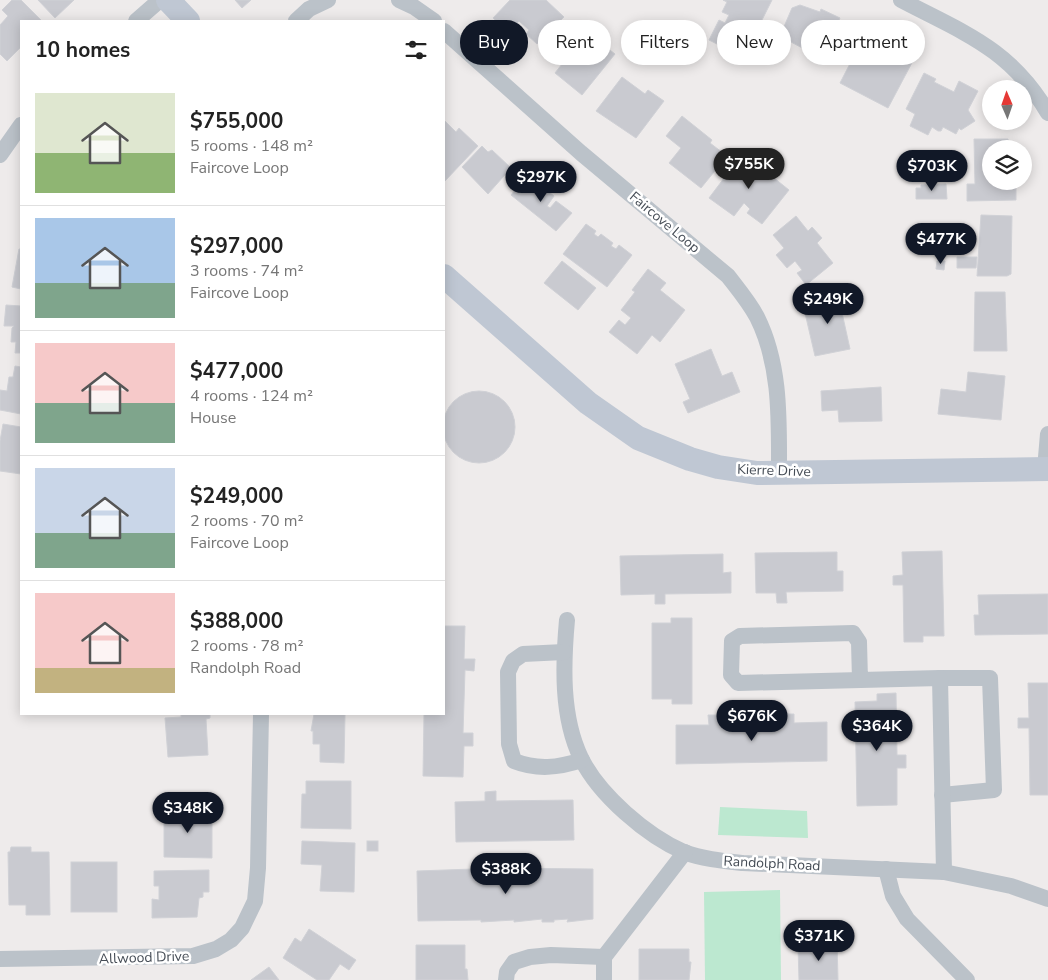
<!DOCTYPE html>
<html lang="en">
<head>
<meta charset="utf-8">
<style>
  body { margin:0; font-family:"Nunito Sans",sans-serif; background:#f6f6f6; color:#222; height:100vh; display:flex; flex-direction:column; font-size:19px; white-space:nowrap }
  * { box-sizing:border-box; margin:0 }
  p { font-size:16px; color:#767676 }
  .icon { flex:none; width:28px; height:28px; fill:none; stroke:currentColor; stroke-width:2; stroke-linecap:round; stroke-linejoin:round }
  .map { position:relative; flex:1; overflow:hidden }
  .sheet { position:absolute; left:20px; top:20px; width:425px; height:695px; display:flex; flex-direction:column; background:#fff; border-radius:0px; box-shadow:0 2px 12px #0003 }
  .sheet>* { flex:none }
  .hud { position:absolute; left:460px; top:20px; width:475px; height:45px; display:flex; gap:10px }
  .needle { width:32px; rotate:358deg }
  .fabs { position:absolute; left:982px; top:80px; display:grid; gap:10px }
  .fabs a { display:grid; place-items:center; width:50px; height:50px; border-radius:50%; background:#fff; box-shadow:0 2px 12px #0003; font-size:25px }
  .price { position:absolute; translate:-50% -42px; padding:0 11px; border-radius:18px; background:#111827; color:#fff; font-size:16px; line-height:32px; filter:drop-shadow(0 1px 2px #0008) }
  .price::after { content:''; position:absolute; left:50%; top:30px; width:15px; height:11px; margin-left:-8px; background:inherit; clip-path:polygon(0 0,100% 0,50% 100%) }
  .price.selected { background:#222; color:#fff }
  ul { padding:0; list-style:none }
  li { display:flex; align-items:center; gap:15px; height:125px; padding:0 15px }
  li+li { border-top:1px solid #e0e0e0 }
  li span { display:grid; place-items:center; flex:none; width:140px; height:100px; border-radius:0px; color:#555 }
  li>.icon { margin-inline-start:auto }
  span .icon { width:60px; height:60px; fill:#fffc; stroke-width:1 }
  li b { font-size:21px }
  h2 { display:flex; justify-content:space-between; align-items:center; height:60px; padding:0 15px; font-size:21px }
  .tag { padding:0 18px; border-radius:22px; background:#fff; box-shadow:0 2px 12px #0003; font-size:18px; line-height:45px }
  .tag.selected { background:#111827; color:#fff }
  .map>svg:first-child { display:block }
</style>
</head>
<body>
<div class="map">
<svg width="1048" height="980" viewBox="0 0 1048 980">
  <rect width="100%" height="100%" fill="#eeebeb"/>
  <g fill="#bce8d0">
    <path d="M 720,807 L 807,811 L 808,838 L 718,835 Z"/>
    <path d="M 780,890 L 781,980 L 705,980 L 704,892 Z"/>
  </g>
  <g fill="#c9cad0" stroke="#d0d1d6">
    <path d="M 12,0 L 21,0 L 42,21 L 21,21 L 21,47 L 7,61 L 0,54 L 0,25 L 8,16 L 2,10 Z"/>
    <path d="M 38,0 L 74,0 L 55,18 Z"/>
    <path d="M 235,0 L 251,0 L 242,8 Z"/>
    <path d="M 510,0 L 546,0 L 564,17 L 537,44 L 526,34 L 529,30 L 519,21 L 508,32 L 493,18 Z"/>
    <path d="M 723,0 L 772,0 L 757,30 L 743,23 L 731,51 L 709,40 L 719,20 L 725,23 L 729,15 L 722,12 L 727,2 Z"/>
    <path d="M 800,5 L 820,12 L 821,9 L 840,18 L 830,39 L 826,37 L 817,56 L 780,36 L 792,8 Z"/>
    <path d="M 583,29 L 615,54 L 582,95 L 555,73 L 562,64 L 550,55 L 566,36 L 573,42 Z"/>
    <path d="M 893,45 L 915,57 L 888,108 L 840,83 L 858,48 L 885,61 Z"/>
    <path d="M 924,73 L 936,79 L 934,82 L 954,92 L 959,81 L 978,91 L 968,110 L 975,121 L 961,130 L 959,128 L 956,134 L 943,127 L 941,131 L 938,131 L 932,127 L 928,135 L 910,126 L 915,114 L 906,109 Z"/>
    <path d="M 622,77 L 645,94 L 648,90 L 664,101 L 636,138 L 596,111 Z"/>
    <path d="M 682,116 L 712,140 L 710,143 L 727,156 L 701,188 L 669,163 L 681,148 L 666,136 Z"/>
    <path d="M 444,120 L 456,132 L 459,128 L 478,146 L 445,181 Z"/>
    <path d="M 974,139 L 1008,139 L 1009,149 L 991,149 L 991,181 L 1016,181 L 1016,200 L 967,201 L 967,184 L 975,184 Z"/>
    <path d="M 482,146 L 488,152 L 492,150 L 511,168 L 488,194 L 462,167 Z"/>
    <path d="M 743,153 L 789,190 L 762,224 L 747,213 L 750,209 L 744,203 L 734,216 L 709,198 Z"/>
    <path d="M 527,175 L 554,196 L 547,206 L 550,208 L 556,201 L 572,213 L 556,231 L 511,195 Z"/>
    <path d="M 946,184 L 947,199 L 916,199 L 916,188 L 921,188 L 921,185 Z"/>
    <path d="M 981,215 L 1012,216 L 1011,274 L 1007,276 L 977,276 Z"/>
    <path d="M 796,216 L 808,231 L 812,227 L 822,238 L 817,243 L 833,263 L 806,285 L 797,273 L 802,270 L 795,261 L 787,268 L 776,255 L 784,248 L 773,235 Z"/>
    <path d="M 586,224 L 596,231 L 594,234 L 598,237 L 601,234 L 613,243 L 611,246 L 616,249 L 619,245 L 632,255 L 607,287 L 563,254 Z"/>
    <path d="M 19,249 L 21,249 L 21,289 L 12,287 Z"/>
    <path d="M 957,257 L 977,257 L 976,268 L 957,268 Z"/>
    <path d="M 562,261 L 596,288 L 578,310 L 544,283 Z"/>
    <path d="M 937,261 L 945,261 L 944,270 L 936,269 Z"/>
    <path d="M 648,269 L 666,283 L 660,290 L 685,310 L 660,342 L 652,335 L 637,354 L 609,332 L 619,320 L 625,325 L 631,318 L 621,310 L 635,292 L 632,290 Z"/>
    <path d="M 837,290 L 850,349 L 815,356 L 805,313 L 818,311 L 814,296 Z"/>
    <path d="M 975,292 L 1005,292 L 1007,351 L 974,351 Z"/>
    <path d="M 6,305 L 21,306 L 21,353 L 15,353 L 16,342 L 11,342 L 12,328 L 14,326 L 4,326 Z"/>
    <path d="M 711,349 L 722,376 L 732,372 L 740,392 L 688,413 L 683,402 L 690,399 L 675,364 Z"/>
    <path d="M 15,366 L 21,367 L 21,414 L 0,410 L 0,390 L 7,391 L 9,377 L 13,377 Z"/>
    <path d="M 968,372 L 1005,376 L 1001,420 L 938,414 L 941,389 L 966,392 Z"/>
    <path d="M 881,387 L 882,421 L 839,422 L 838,410 L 822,411 L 821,391 Z"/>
    <circle cx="479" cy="427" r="36"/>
    <path d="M 3,424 L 21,427 L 21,474 L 0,471 L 0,441 Z"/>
    <path d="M 942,551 L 944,636 L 923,636 L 923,642 L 904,642 L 903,585 L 893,585 L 893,576 L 903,575 L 902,552 Z"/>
    <path d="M 837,552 L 837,571 L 843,571 L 843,591 L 786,592 L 787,603 L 777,603 L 776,593 L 756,593 L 755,553 Z"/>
    <path d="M 723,554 L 723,573 L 731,572 L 731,593 L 665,594 L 665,604 L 655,604 L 655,594 L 621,595 L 620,556 Z"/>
    <path d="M 1048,594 L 1048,634 L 975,635 L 974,615 L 979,615 L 978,595 Z"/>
    <path d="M 671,618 L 692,618 L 692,704 L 672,704 L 672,699 L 652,699 L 652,623 L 671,623 Z"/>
    <path d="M 444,626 L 465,626 L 464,659 L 475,659 L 474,671 L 465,670 L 463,733 L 473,733 L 473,746 L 464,746 L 463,777 L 423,776 L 424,714 L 444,714 Z"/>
    <path d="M 1028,683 L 1048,683 L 1048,795 L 1030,795 L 1029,728 L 1018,728 L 1018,718 L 1029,718 Z"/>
    <path d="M 896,693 L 897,755 L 906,755 L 906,768 L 897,768 L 897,805 L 857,806 L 855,702 L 877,701 L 877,694 Z"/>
    <path d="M 181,714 L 210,714 L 210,718 L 206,719 L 208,755 L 168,757 L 165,718 L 181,717 Z"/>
    <path d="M 314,714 L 345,714 L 344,763 L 320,762 L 320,744 L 313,744 L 313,731 L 311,731 Z"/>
    <path d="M 783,714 L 794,714 L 794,723 L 827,722 L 827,761 L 676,764 L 676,725 L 709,725 L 708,715 L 719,715 L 719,724 L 783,723 Z"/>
    <path d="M 306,781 L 351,781 L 351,829 L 301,828 L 302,794 L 306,794 Z"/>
    <path d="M 496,791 L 496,801 L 573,800 L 574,840 L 456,842 L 455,802 L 485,801 L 485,792 Z"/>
    <path d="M 164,811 L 212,811 L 212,858 L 164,857 Z"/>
    <path d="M 302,841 L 355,843 L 354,892 L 320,891 L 322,865 L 301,864 Z"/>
    <rect x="367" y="841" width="11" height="10"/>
    <path d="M 11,847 L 31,847 L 31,852 L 49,852 L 50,915 L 26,915 L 26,905 L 9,905 L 8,852 L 10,852 Z"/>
    <rect x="71" y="862" width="46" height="50"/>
    <path d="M 501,868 L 593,869 L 593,919 L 567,922 L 568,919 L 554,920 L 554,922 L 542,922 L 542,919 L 514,922 L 514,920 L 481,922 L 481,920 L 418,921 L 417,871 Z"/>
    <path d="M 209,870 L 209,892 L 203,892 L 203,897 L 199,898 L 197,917 L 152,918 L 152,899 L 159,900 L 159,886 L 154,886 L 154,871 Z"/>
    <path d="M 309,929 L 356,960 L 349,970 L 340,964 L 329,980 L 317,980 L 283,958 L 295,938 L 301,942 Z"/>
    <path d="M 837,941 L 838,980 L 799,980 L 798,947 L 818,946 L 818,942 Z"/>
    <path d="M 416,945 L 465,945 L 465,969 L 467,969 L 468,980 L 416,980 Z"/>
    <path d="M 639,949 L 689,949 L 689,962 L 691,962 L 689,980 L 639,980 Z"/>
    <path d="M 269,967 L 279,980 L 251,980 Z"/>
  </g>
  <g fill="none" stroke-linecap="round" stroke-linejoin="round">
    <g stroke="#bbc2c9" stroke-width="16">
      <path d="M 399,0 L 414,7 L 434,21"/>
      <path d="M 901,0 C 964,33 1011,49 1048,113"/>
      <path d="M 136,21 L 160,0"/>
      <path d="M 296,21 L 309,9 L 328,0"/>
      <path d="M 444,31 L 581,153 L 728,276 C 738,289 749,302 757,317 C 781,365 779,420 779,472"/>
      <path d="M 0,155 L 21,125"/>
      <path d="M 1045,469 L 1048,434"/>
      <path d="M 567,620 C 563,664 561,717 581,758 C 599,795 647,836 684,852 C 702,859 724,861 743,863 L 944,872 L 1011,886 L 1048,899"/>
      <path d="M 564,652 L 523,654 L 513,661 L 508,672 L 509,744 L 514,761 C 537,770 558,768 582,760"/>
      <path d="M 940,678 L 990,678 L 994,790 L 942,795"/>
      <path d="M 860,680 L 859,642 L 853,633 L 740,636 L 732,641 L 731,675 L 738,683 L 940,678 L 944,872"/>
      <path d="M 886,869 L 893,896 L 907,919 L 967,980"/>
      <path d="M 0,959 L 193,956 L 216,949 L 231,940 L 242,928 L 255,901 L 258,868 L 261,714"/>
      <path d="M 506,980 L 507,972 L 514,962 L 530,957 L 551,955 L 604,957"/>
      <path d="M 604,980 L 604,957 L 685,852"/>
    </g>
    <g stroke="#bfc7d3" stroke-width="24">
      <path d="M 168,0 L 188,21"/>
      <path d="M 444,276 L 588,403 L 638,438 L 690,459 L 718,467 L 757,473 L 1048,469"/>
    </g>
  </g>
  <g text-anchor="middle" stroke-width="5" stroke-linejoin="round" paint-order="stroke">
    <g font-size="14" fill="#464d56" stroke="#fff">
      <text transform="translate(665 222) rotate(40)" y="5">Faircove Loop</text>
      <text transform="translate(774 470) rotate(2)" y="5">Kierre Drive</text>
      <text transform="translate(772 863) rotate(3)" y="5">Randolph Road</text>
      <text transform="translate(144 957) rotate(-2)" y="5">Allwood Drive</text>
    </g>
  </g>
</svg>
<div class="fabs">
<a><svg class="needle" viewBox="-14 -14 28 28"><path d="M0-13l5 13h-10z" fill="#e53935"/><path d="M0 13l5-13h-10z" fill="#767676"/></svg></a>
<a><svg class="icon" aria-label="layers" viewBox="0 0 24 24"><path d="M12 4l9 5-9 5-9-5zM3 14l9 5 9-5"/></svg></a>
</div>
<b class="price selected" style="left:749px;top:190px">$755K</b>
<b class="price" style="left:932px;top:192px">$703K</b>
<b class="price" style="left:541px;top:203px">$297K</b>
<b class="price" style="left:941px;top:265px">$477K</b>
<b class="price" style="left:828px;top:325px">$249K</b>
<b class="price" style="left:752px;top:742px">$676K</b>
<b class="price" style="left:877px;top:752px">$364K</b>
<b class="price" style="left:188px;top:834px">$348K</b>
<b class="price" style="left:506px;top:895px">$388K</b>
<b class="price" style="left:819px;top:962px">$371K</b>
<div class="hud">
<a class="tag selected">Buy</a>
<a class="tag">Rent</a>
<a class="tag">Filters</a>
<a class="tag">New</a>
<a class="tag">Apartment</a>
</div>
<section class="sheet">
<h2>10 homes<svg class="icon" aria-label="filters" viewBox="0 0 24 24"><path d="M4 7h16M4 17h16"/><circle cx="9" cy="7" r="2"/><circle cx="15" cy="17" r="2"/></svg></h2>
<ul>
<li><span style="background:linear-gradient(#dfe7d0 60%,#8fb573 0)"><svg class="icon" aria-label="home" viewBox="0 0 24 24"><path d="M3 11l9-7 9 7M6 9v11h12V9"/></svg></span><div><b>$755,000</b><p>5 rooms · 148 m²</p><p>Faircove Loop</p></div></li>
<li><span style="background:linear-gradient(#a9c7e8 65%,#7fa58c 0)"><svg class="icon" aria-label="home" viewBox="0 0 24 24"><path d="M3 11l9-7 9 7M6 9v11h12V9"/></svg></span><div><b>$297,000</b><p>3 rooms · 74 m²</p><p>Faircove Loop</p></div></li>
<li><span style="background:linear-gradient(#f6c9c9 60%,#7fa58c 0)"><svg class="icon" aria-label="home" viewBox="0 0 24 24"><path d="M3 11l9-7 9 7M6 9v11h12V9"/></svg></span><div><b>$477,000</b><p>4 rooms · 124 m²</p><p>House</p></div></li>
<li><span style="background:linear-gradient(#c9d6e8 65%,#7fa58c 0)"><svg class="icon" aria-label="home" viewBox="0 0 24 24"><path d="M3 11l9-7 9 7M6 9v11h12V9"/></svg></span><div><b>$249,000</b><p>2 rooms · 70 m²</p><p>Faircove Loop</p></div></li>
<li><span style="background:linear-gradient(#f6c9c9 75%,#c2b280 0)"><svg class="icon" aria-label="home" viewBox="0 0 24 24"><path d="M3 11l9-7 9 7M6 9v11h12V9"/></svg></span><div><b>$388,000</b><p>2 rooms · 78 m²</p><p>Randolph Road</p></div></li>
</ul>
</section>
</div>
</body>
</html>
